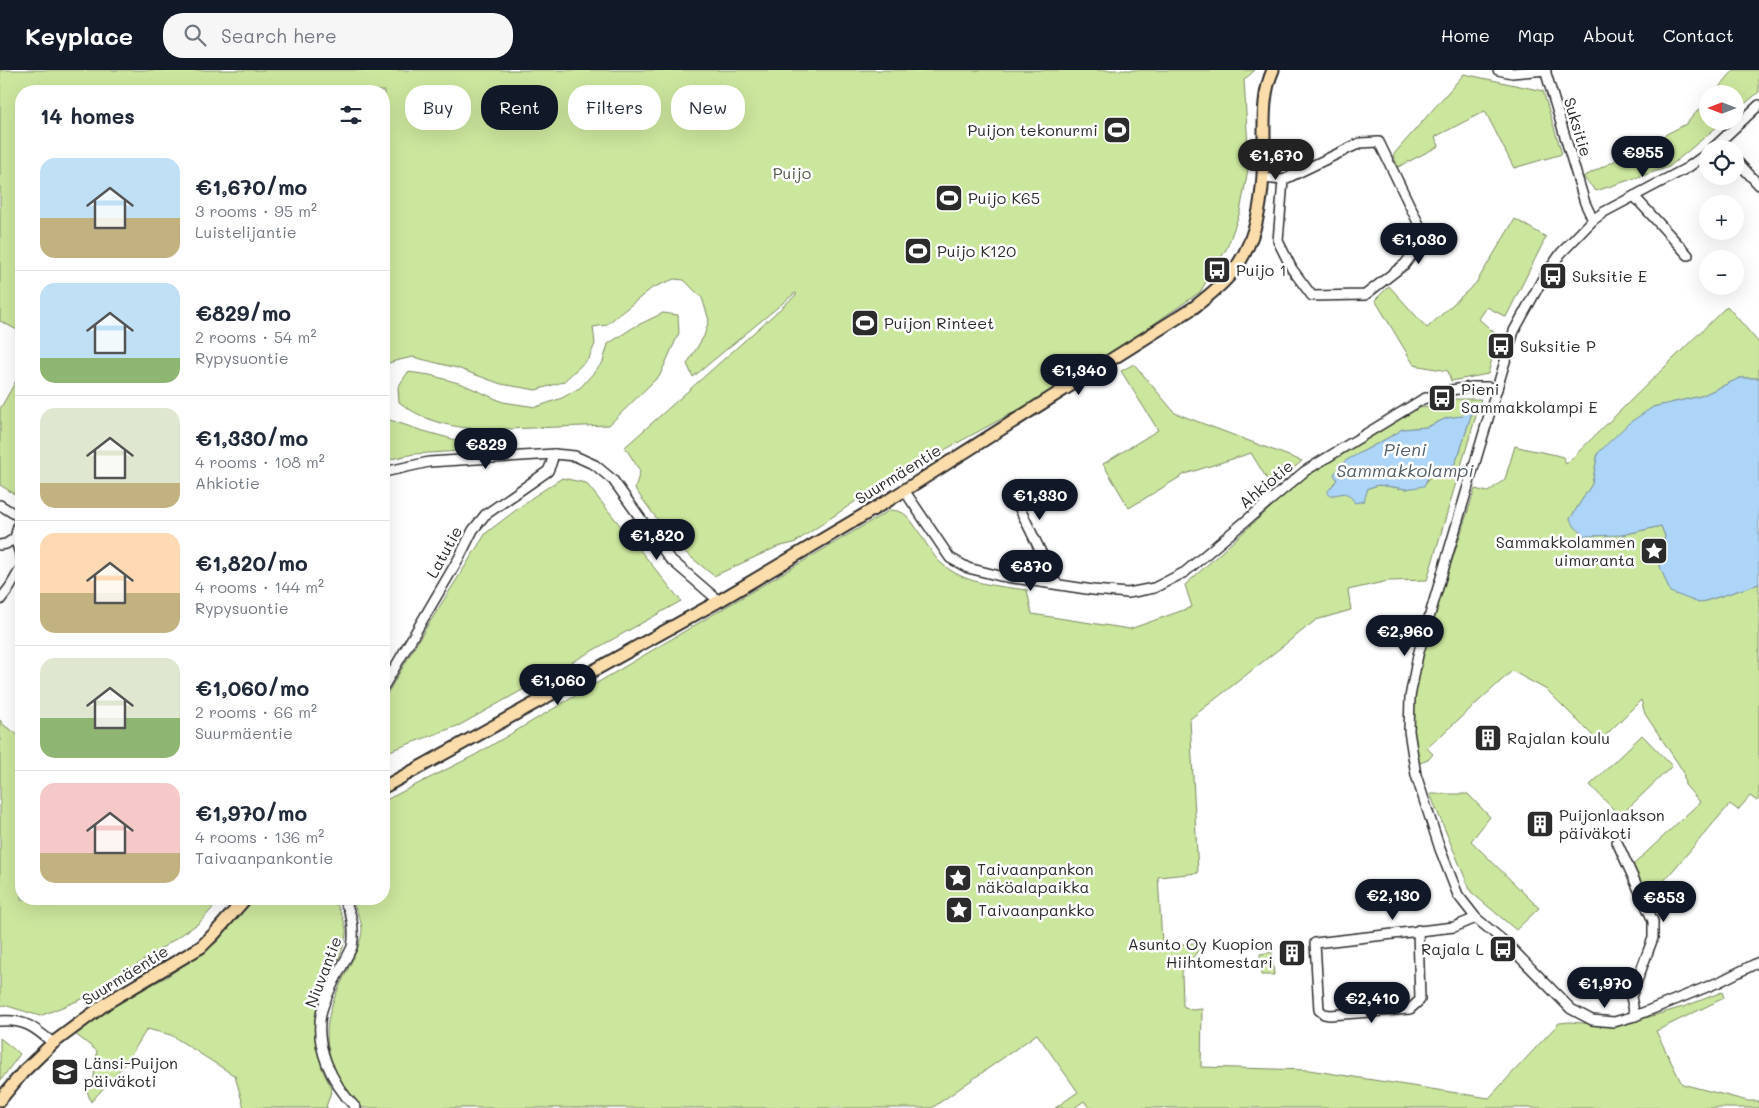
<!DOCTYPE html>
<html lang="en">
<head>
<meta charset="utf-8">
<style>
  body { margin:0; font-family:Mali,sans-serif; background:#f6f6f7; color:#1f2937; height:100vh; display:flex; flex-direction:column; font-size:19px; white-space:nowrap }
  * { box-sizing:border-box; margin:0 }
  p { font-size:16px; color:#747a83 }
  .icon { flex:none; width:28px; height:28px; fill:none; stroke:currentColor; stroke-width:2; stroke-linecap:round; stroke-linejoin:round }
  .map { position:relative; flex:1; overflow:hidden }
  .panel { position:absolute; left:15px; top:15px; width:375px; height:820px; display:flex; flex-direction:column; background:#fff; border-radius:20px; box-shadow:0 5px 20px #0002 }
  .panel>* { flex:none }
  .top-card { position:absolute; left:405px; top:15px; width:475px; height:45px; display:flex; gap:10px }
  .needle { width:32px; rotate:270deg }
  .controls { position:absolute; left:1699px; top:15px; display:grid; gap:10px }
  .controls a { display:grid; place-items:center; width:45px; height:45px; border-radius:50%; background:#fff; box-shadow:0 5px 20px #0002; font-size:25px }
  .price { position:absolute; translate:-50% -42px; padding:0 11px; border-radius:18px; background:#111827; color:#fff; font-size:16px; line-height:32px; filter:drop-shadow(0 1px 2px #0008) }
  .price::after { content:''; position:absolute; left:50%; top:30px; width:15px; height:11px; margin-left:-8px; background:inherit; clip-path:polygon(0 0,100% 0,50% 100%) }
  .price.current { background:#222; color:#fff }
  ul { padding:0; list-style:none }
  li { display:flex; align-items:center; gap:15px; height:125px; padding:0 25px }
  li+li { border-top:1px solid #e0e1e3 }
  li span { display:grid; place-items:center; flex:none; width:140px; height:100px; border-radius:15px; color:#555 }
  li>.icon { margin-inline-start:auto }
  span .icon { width:60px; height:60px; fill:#fffc; stroke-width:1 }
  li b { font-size:21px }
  h2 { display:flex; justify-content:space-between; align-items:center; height:60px; padding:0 25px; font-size:21px }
  .chip { padding:0 18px; border-radius:20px; background:#fff; box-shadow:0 5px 20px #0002; font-size:18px; line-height:45px }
  .chip.current { background:#111827; color:#fff }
  header { display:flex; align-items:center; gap:30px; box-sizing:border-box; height:70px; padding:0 25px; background:#111827; color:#fff }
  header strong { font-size:24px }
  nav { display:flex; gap:28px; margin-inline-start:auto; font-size:18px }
  .search { width:350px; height:45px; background:#f6f6f7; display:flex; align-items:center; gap:12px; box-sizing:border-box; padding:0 18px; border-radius:20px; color:#747a83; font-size:19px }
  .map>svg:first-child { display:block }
</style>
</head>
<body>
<header>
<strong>Keyplace</strong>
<div class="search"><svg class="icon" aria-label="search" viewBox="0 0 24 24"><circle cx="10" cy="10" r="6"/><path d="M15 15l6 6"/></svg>Search here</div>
<nav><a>Home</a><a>Map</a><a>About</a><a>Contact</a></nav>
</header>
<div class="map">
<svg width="1759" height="1038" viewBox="0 0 1759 1038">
  <rect width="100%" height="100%" fill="#fff"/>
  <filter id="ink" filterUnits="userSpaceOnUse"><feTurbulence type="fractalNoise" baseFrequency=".02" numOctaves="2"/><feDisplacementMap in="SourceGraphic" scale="10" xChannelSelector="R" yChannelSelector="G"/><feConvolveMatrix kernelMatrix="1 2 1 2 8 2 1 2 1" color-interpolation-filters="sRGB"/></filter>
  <g filter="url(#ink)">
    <g fill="#cbe69d" stroke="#7b8864" fill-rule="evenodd">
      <path d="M 0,0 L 1255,0 L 1244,10 L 1249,94 L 1240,142 L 1227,178 L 1200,222 L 1090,298 L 1051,322 L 878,416 L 794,473 L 777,477 L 714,506 L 676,475 L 635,419 L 640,401 L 625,377 L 797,224 L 795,223 L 693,307 L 687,294 L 704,266 L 709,250 L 702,228 L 684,210 L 674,209 L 652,218 L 606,255 L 593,257 L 595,274 L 589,288 L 563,312 L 536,320 L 501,314 L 457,298 L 413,287 L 395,291 L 384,295 L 384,21 L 21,21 L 21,262 L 0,251 Z"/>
      <path d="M 1734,0 L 1759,0 L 1759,22 L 1735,42 L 1735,24 L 1713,24 Z"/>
      <path d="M 1464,4 L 1543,21 L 1562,84 L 1514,98 L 1485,41 L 1435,67 L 1439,76 L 1398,97 L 1393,85 Z"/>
      <path d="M 1707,30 L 1708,51 L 1724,51 L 1669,97 L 1596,121 L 1583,107 L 1686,54 Z"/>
      <path d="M 1515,149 L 1546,167 L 1506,247 L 1487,237 L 1479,249 L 1498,266 L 1488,304 L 1451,311 L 1448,301 L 1414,295 L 1375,230 L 1389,216 L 1427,258 L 1476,213 Z"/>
      <path d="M 1727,236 L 1759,273 L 1759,308 L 1740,308 L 1701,326 L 1653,337 L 1598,383 L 1592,414 L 1570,449 L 1622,465 L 1661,456 L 1665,466 L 1660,496 L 1699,533 L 1759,514 L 1759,729 L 1757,731 L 1750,726 L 1738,740 L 1730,734 L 1651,826 L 1642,818 L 1633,795 L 1700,732 L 1685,715 L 1683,701 L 1645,644 L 1641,630 L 1599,672 L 1547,620 L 1512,601 L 1427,678 L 1433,684 L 1428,690 L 1420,693 C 1409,670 1415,619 1419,594 L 1475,419 L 1488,422 L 1505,409 L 1515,376 C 1531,381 1547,382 1563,387 L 1566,394 Z"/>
      <path d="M 663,243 L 678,245 L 679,263 L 660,305 L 609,355 C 584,356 558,357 532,358 C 484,360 439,363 399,332 L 398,317 L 408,302 L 430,305 L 462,314 L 503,332 L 536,337 L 562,328 L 581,317 L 603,292 L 608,274 L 634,257 Z"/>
      <path d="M 1134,294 L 1175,343 L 1302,391 L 1272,417 L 1251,383 L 1185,404 L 1129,438 L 1103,394 L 1158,360 L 1121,301 Z"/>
      <path d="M 21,302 L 21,428 L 0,415 L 0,339 Z"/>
      <path d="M 1455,329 L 1481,329 L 1427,510 L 1388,511 L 1348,520 L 1351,540 L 1316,550 L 1190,649 L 1198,803 L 1158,807 L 1162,872 L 1173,876 L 1205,871 L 1182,902 L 1183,936 L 1192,940 L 1202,939 L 1201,997 L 1309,1000 L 1489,1028 L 1559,953 L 1570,952 L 1618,956 L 1686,936 L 1722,922 L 1724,928 L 1656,961 L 1682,1014 L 1748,1031 L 1759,1031 L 1759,1038 L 1089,1038 L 1084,1031 L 1074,1038 L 1055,1038 L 1078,1022 L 1037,964 L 932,1038 L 362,1038 C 338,1018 323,983 328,952 C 330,935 339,917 347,901 C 352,891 363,869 362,858 C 361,849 355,837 351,829 L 384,829 L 384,731 L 475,685 L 890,440 C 893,440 898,441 901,442 C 914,447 928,482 941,493 C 964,514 997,516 1027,520 L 1032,544 L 1130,559 L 1192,537 L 1185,515 L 1312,400 L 1408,341 ZM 1472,342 L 1460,381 L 1454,395 C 1438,400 1432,397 1426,414 L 1406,419 L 1379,415 L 1368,418 L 1366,423 L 1351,426 L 1345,422 L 1332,425 L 1333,414 L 1337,410 L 1337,407 L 1358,384 L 1397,363 L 1402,359 L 1427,357 L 1447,348 L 1459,347 Z"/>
      <path d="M 384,348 L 420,360 L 463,372 L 485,372 L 476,380 L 414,384 L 386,390 L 384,388 Z"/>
      <path d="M 562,408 L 586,413 L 681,531 L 460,655 L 384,683 L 384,629 L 426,558 L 486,463 L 533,427 Z"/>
      <path d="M 0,650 L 5,656 L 21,667 L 21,829 L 221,829 L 199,853 L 92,925 L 40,946 L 4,935 L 0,936 Z"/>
      <path d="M 1642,665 L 1672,696 L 1620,746 L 1590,715 Z"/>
      <path d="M 1430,724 L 1468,724 L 1490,747 L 1471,771 L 1539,838 L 1516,860 L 1471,822 Z"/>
      <path d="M 252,829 L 334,829 C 339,839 347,853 346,865 C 343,885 330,904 322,922 C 313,945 315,974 322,998 C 324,1005 329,1012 332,1019 L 326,1037 L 328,1038 L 244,1038 L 235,1006 L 171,965 L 147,959 L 126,993 L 91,1032 L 87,1021 L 94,1007 L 97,981 L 74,963 L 105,940 L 168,906 L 217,872 Z"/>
      <path d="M 1272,882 L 1274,905 L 1261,905 L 1260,884 Z"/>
      <path d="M 0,968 L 20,984 L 0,1011 Z"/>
    </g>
    <g fill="#acd5f7" stroke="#7891a5">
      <path d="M 1740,308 L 1759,308 L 1759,514 L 1699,533 L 1670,522 L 1660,496 L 1665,466 L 1661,456 L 1622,465 L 1585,466 L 1575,457 L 1570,449 L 1592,414 L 1598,383 L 1629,353 L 1653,337 L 1701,326 Z"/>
      <path d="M 1472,342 L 1460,381 L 1454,395 L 1433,400 L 1429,405 L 1424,416 L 1406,419 L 1379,415 L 1368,418 L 1364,431 L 1355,433 C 1345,417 1343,426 1328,425 L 1328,421 L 1337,410 L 1334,404 L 1345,391 L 1397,363 L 1402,359 L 1427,357 L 1447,348 L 1461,346 L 1466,343 Z"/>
    </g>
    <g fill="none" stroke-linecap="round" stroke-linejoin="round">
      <g stroke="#2b2b2b" stroke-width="12">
        <g id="minor">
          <path d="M 1498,0 L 1512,3 L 1546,0"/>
          <path d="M 1545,0 L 1585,133 L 1593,150"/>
          <path d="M 1712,79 L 1759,35"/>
          <path d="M 1708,83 L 1687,98 L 1604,142 L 1593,150 L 1561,183 L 1542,210 L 1514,261 L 1418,585 L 1410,627 L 1409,661 L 1416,705 L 1440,779 L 1458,825 L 1476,848 L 1506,873 L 1571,939 L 1592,950 L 1614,952 L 1635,946 L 1719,912 L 1759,892"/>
          <path d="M 1735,89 L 1759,115"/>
          <path d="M 1263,108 L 1283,110 L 1278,171 L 1292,199 L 1312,226 L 1365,225 L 1405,194 L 1425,167 L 1379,72 L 1360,73 L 1283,110"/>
          <path d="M 1634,126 L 1688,185"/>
          <path d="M 384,402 L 429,392 L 554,384 L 575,386 L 595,395 L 613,410 L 669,488 L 719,531"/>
          <path d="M 904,420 L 950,488 L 968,498 L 1000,506 L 1093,520 L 1128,523 L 1154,518 L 1185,502 L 1305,401 L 1423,329 L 1451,320 L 1473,317 L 1488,317 L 1497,319"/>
          <path d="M 0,435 L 21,448"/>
          <path d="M 1019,437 L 1056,513"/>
          <path d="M 20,448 L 15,468 L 21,487"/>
          <path d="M 0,475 L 6,474 L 15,468"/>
          <path d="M 0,530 L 10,517 L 21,498"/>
          <path d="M 384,616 L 459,488 L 473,460 L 485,445 L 548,401 L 551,394 L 554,384"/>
          <path d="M 1617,772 L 1653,851 L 1653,868 L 1631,927 L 1635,946"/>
          <path d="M 343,829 C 353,844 355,860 352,877 C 342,898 328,919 322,940 C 313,975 332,1014 356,1038"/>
          <path d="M 1418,860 L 1420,930 L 1410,939 L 1330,945 L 1324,944 L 1319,940 L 1315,873 L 1454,857 L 1476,848"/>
          <path d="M 0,951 C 25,949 35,958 53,973"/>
        </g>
      </g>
      <g stroke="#2b2b2b" stroke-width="15">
        <g id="major">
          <path d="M 384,717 L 719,531 L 889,430 L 1193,238 C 1206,228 1219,218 1230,205 C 1261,169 1264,116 1264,71 C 1264,47 1263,22 1273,0"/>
          <path d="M 0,1030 L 23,1002 L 53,973 L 108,932 L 201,877 L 215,863 L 245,829"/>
        </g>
      </g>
      <use href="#minor" stroke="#fff" stroke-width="9"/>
      <use href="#major" stroke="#fbddab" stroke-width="11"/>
    </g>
  </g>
  <defs>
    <g id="stadium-square" transform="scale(1.4375)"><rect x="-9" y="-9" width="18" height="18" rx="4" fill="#2b2b2b" stroke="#fff"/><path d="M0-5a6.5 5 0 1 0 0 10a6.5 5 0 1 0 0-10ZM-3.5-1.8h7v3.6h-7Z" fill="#fff"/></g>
    <g id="bus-square" transform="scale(1.4375)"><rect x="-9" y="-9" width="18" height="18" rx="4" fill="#2b2b2b" stroke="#fff"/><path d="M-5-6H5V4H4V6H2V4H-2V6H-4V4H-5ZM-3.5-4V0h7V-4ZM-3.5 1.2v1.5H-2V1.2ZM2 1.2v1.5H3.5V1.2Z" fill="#fff"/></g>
    <g id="sight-square" transform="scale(1.4375)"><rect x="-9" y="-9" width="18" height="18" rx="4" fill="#2b2b2b" stroke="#fff"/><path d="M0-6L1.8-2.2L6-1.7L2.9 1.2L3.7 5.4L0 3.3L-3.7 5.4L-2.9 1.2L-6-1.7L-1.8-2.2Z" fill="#fff"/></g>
    <g id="building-square" transform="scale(1.4375)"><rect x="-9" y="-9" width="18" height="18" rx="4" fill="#2b2b2b" stroke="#fff"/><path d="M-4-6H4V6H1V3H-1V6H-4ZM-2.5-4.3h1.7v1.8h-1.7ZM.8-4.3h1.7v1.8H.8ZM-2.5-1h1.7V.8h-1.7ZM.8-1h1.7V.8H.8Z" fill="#fff"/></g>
    <g id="school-square" transform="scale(1.4375)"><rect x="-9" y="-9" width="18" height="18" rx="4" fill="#2b2b2b" stroke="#fff"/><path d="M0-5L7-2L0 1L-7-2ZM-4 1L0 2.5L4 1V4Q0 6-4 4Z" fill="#fff"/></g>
  </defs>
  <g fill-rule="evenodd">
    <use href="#stadium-square" x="1117" y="60"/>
    <use href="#stadium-square" x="949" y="128"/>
    <use href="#stadium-square" x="918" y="181"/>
    <use href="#bus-square" x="1217" y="200"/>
    <use href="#bus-square" x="1553" y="206"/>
    <use href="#stadium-square" x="865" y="253"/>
    <use href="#bus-square" x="1501" y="276"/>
    <use href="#bus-square" x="1442" y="328"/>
    <use href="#sight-square" x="1654" y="481"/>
    <use href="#building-square" x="1488" y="668"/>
    <use href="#building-square" x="1540" y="754"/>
    <use href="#sight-square" x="958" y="808"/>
    <use href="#sight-square" x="959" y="840"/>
    <use href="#bus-square" x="1503" y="879"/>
    <use href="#building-square" x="1292" y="883"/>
    <use href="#school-square" x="65" y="1002"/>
  </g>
  <g text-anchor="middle" stroke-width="5" stroke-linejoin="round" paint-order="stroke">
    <g font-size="16" fill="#2b2b2b" stroke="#fff">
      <text transform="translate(1578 57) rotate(73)" y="6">Suksitie</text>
      <text transform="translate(898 404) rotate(-32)" y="6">Suurmäentie</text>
      <text transform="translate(1266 414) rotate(-40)" y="6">Ahkiotie</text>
      <text transform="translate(444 482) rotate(-61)" y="6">Latutie</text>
      <text transform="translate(323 902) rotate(-69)" y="6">Niuvantie</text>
      <text transform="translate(125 905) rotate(-32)" y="6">Suurmäentie</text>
    </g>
    <g font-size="16" fill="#2b2b2b" stroke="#fff" text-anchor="start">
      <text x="1098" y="66" text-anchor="end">Puijon tekonurmi</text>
      <text x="968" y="134">Puijo K65</text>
      <text x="937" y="187">Puijo K120</text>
      <text x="1236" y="206">Puijo 1</text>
      <text x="1572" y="212">Suksitie E</text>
      <text x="884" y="259">Puijon Rinteet</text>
      <text x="1520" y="282">Suksitie P</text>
      <text x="1461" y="325">Pieni<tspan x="1461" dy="18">Sammakkolampi E</tspan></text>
      <text x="1635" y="478" text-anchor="end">Sammakkolammen<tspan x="1635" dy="18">uimaranta</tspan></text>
      <text x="1507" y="674">Rajalan koulu</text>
      <text x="1559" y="751">Puijonlaakson<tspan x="1559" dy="18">päiväkoti</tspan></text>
      <text x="977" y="805">Taivaanpankon<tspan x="977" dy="18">näköalapaikka</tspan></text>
      <text x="978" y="846">Taivaanpankko</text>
      <text x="1273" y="880" text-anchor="end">Asunto Oy Kuopion<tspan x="1273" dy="18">Hiihtomestari</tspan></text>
      <text x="1484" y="885" text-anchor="end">Rajala L</text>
      <text x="84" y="999">Länsi-Puijon<tspan x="84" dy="18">päiväkoti</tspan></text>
    </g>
    <g font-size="16" fill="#535a48" stroke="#fff">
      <text x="792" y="109">Puijo</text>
    </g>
    <g font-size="18" font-style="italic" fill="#525e68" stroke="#fff">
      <text x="1405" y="386">Pieni<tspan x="1405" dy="21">Sammakkolampi</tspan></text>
    </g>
  </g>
</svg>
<div class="controls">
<a><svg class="needle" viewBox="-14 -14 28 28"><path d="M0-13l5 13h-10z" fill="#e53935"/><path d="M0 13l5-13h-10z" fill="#747a83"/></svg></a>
<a><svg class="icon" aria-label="locate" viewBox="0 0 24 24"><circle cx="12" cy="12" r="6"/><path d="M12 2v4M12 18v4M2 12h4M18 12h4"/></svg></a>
<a>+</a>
<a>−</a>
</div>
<b class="price" style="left:1643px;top:108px">€955</b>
<b class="price current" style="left:1276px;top:111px">€1,670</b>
<b class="price" style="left:1419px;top:195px">€1,030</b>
<b class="price" style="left:1079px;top:326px">€1,340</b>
<b class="price" style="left:486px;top:400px">€829</b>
<b class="price" style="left:1040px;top:451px">€1,330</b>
<b class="price" style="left:657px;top:491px">€1,820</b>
<b class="price" style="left:1031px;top:522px">€870</b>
<b class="price" style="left:1405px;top:587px">€2,960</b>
<b class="price" style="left:558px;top:636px">€1,060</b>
<b class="price" style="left:1393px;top:851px">€2,130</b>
<b class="price" style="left:1664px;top:853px">€853</b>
<b class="price" style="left:1605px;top:939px">€1,970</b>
<b class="price" style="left:1372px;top:954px">€2,410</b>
<div class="top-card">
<a class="chip">Buy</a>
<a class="chip current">Rent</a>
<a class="chip">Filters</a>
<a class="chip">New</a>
</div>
<section class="panel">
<h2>14 homes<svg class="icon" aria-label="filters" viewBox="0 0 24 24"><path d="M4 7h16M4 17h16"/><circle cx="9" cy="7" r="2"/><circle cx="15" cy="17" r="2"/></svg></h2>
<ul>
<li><span style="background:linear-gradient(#bfe0f5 60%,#c2b280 0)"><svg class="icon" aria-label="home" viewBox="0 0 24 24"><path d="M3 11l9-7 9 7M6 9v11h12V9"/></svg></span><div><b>€1,670/mo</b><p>3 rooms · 95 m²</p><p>Luistelijantie</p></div></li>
<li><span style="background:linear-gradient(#bfe0f5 75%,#8fb573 0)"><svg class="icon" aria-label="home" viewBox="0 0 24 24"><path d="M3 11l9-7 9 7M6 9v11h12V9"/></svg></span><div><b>€829/mo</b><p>2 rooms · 54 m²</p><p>Rypysuontie</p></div></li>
<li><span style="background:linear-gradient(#dfe7d0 75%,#c2b280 0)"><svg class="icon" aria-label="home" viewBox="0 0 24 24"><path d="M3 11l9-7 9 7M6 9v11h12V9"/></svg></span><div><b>€1,330/mo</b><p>4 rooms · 108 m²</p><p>Ahkiotie</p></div></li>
<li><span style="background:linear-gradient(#ffd9b3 60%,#c2b280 0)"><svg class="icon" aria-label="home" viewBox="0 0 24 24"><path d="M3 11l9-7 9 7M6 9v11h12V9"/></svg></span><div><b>€1,820/mo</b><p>4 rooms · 144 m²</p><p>Rypysuontie</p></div></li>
<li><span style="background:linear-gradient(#dfe7d0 60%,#8fb573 0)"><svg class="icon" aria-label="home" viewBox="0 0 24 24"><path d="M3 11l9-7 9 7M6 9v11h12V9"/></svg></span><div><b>€1,060/mo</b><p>2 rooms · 66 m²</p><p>Suurmäentie</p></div></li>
<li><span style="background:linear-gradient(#f6c9c9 70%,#c2b280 0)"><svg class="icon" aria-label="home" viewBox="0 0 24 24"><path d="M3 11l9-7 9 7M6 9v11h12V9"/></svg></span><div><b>€1,970/mo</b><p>4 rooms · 136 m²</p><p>Taivaanpankontie</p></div></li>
</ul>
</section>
</div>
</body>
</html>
